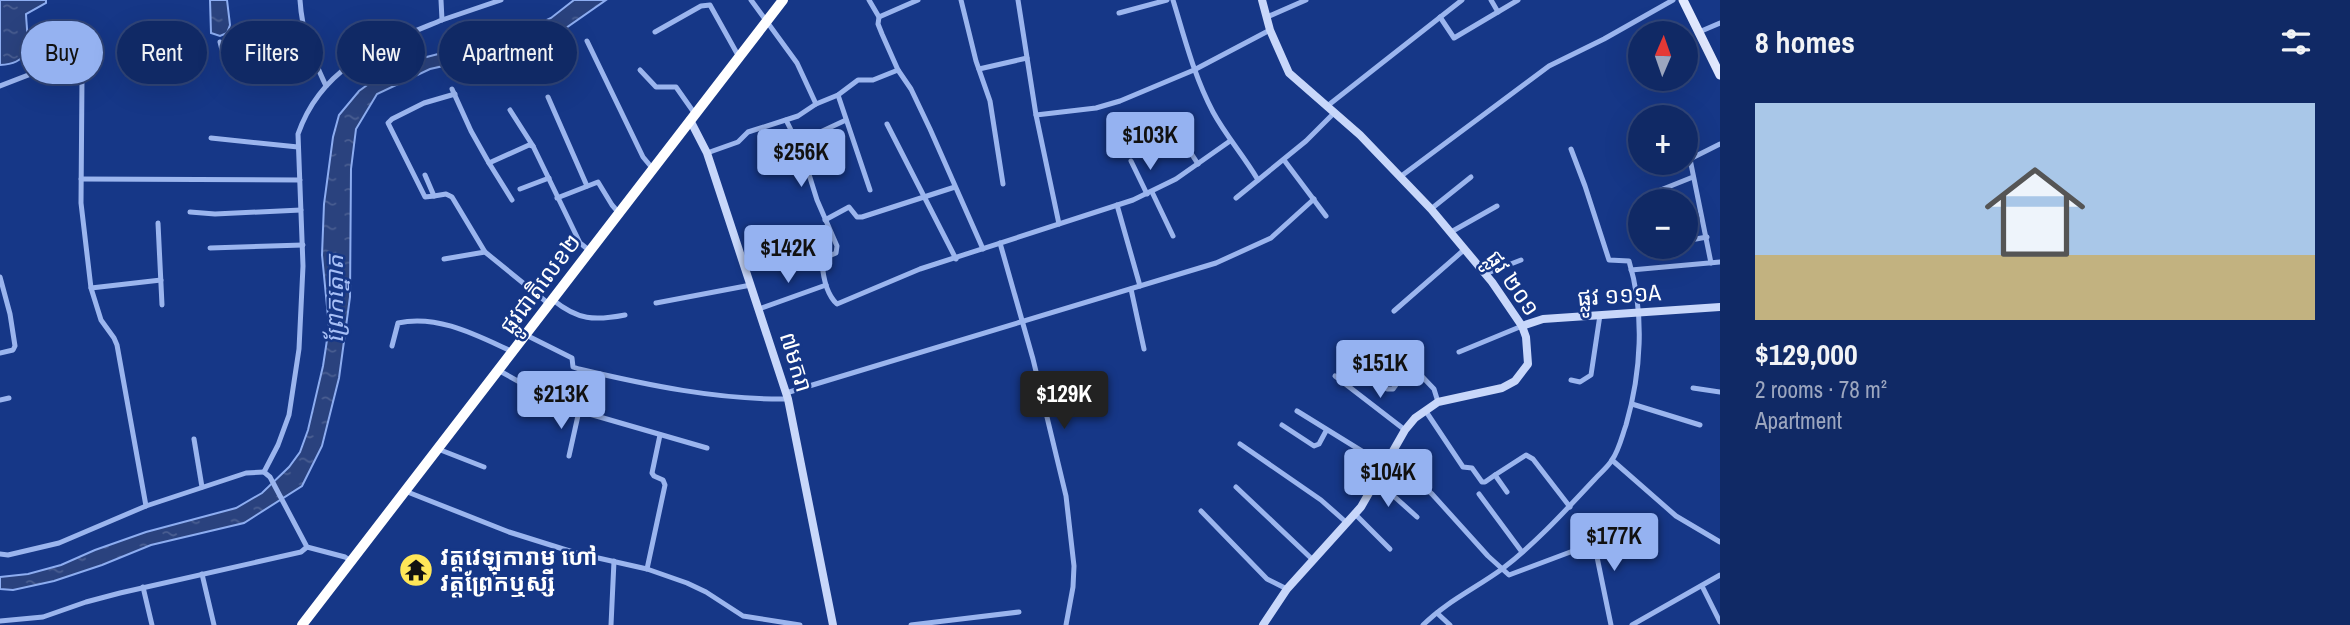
<!DOCTYPE html>
<html lang="en">
<head>
<meta charset="utf-8">
<style>
  body { margin:0; font-family:"Archivo Narrow","Noto Sans Khmer",sans-serif; background:#1e356e; color:#f1f3f6; height:100vh; display:flex; flex-direction:column; font-size:26px; white-space:nowrap }
  * { box-sizing:border-box; margin:0 }
  p { font-size:23px; color:#9ca6bf }
  .icon { flex:none; width:38px; height:38px; fill:none; stroke:currentColor; stroke-width:2; stroke-linecap:round; stroke-linejoin:round }
  .map { position:relative; flex:1; overflow:hidden }
  .side { display:flex; flex-direction:column; background:#102965; width:630px }
  .side>* { flex:none }
  .guide { position:absolute; left:21px; top:21px; width:665px; height:63px; display:flex; gap:14px }
  .needle { width:46px; rotate:2deg }
  .controls { position:absolute; left:1628px; top:21px; display:grid; gap:14px }
  .controls a { display:grid; place-items:center; width:70px; height:70px; border-radius:50%; background:#102965; box-shadow:0 7px 28px #0002,0 0 0 2px #304579; font-size:35px }
  .price { position:absolute; translate:-50% -60px; padding:0 16px; border-radius:7px; background:#95b2f1; color:#111; font-size:23px; line-height:46px; filter:drop-shadow(0 2px 4px #0008) }
  .price::after { content:''; position:absolute; left:50%; top:42px; width:21px; height:16px; margin-left:-10px; background:inherit; clip-path:polygon(0 0,100% 0,50% 100%) }
  .price.active { background:#222; color:#fff }
  ul { padding:0; list-style:none }
  li { display:grid; align-content:center; gap:14px; height:371px; padding:0 35px }
  li span { display:grid; place-items:center; height:217px; border-radius:0px; color:#555 }
  li>.icon { margin-inline-start:auto }
  span .icon { width:126px; height:126px; fill:#fffc; stroke-width:1 }
  li b { font-size:30px }
  h2 { display:flex; justify-content:space-between; align-items:center; height:84px; padding:0 35px; font-size:30px }
  .tag { padding:0 24px; border-radius:32px; background:#102965; box-shadow:0 7px 28px #0002,0 0 0 2px #304579; font-size:24px; line-height:63px }
  .tag.active { background:#95b2f1; color:#111 }
  main { display:flex; flex:1; min-height:0 }
  .map>svg:first-child { display:block }
</style>
</head>
<body>
<main>
<div class="map">
<svg width="1720" height="625" viewBox="0 0 1720 625">
  <defs>
    <pattern id="water-ripples" width="26" height="14" patternUnits="userSpaceOnUse" patternTransform="scale(1.75)"><rect width="26" height="14" fill="#2a427e"/><path d="M2 4q2-2 4 0t4 0M15 11q2-2 4 0t4 0" fill="none" stroke="#4a5e91"/></pattern>
  </defs>
  <rect width="100%" height="100%" fill="#163787"/>
  <g fill="url(#water-ripples)" stroke="#8dadf1" stroke-width="2">
    <path d="M 0,0 L 46,0 L 46,3 L 26,14 C 27,39 35,64 0,65 Z"/>
    <path d="M 210,0 L 227,0 L 230,25 L 227,33 L 220,36 L 211,33 Z"/>
    <path d="M 574,0 L 606,0 L 543,44 L 430,69 L 377,94 L 356,129 L 351,169 L 350,297 L 339,378 L 322,446 L 302,486 L 244,523 L 151,545 L 102,565 L 54,581 L 13,590 L 0,589 L 0,577 L 28,574 L 61,565 L 95,550 L 146,532 L 236,508 L 262,493 L 289,467 L 300,452 L 308,430 L 323,366 L 329,327 L 322,255 L 324,204 L 333,137 L 339,115 L 359,91 L 381,75 L 415,60 L 520,33 L 551,18 Z"/>
  </g>
  <g fill="none" stroke-linecap="round" stroke-linejoin="round">
    <g stroke="#9bb5ee" stroke-width="5">
      <path d="M 300,0 C 302,33 312,56 326,86"/>
      <path d="M 751,0 L 797,63 L 816,104"/>
      <path d="M 869,0 L 879,17 L 878,24 L 882,34 L 898,70 L 911,89 L 930,129 L 983,249"/>
      <path d="M 961,0 L 976,61 L 990,101 L 1003,184"/>
      <path d="M 1018,0 L 1036,115 L 1059,224"/>
      <path d="M 1173,0 C 1185,39 1194,76 1213,112 C 1226,136 1244,156 1258,180"/>
      <path d="M 1491,0 L 1498,12"/>
      <path d="M 1119,13 L 1167,0"/>
      <path d="M 879,17 L 918,0"/>
      <path d="M 1267,17 L 1306,0"/>
      <path d="M 1440,17 L 1454,38 L 1518,0"/>
      <path d="M 442,20 L 501,0"/>
      <path d="M 655,32 L 701,6 L 710,5 L 739,57"/>
      <path d="M 1699,32 L 1720,23"/>
      <path d="M 587,41 L 643,157 L 653,169"/>
      <path d="M 220,42 L 222,50 L 226,53 L 307,42"/>
      <path d="M 979,69 L 1027,58"/>
      <path d="M 640,70 L 656,87 L 676,87 L 695,114"/>
      <path d="M 0,86 L 62,62 L 73,61 L 79,65 L 82,77 L 81,203 L 91,288 L 101,320 L 114,338 L 117,345 L 146,506"/>
      <path d="M 452,89 L 471,131 L 489,163 L 529,145 L 533,146 L 580,243 L 590,251"/>
      <path d="M 838,95 L 870,190"/>
      <path d="M 548,97 L 587,186"/>
      <path d="M 1326,107 L 1462,0"/>
      <path d="M 510,110 L 533,146"/>
      <path d="M 1036,115 L 1096,108 L 1120,101 L 1194,70 L 1270,30"/>
      <path d="M 786,120 L 802,152 L 817,200 L 837,246 L 836,253 L 822,259 L 822,262 C 823,276 826,294 837,304 L 920,269 L 1133,200 L 1176,179 L 1230,141"/>
      <path d="M 887,124 L 956,259"/>
      <path d="M 816,134 L 846,120"/>
      <path d="M 211,138 L 298,147"/>
      <path d="M 1185,144 L 1198,164"/>
      <path d="M 707,153 L 738,142 L 748,132 L 798,116 L 816,104 L 838,95 L 858,80 L 873,80 L 898,70"/>
      <path d="M 1284,160 L 1326,216"/>
      <path d="M 1131,161 L 1147,194"/>
      <path d="M 489,163 L 512,200"/>
      <path d="M 425,175 L 434,196 L 446,194 L 452,197 L 485,252 L 549,304"/>
      <path d="M 1400,177 L 1549,66 L 1604,39 L 1673,0"/>
      <path d="M 81,179 L 300,180"/>
      <path d="M 520,189 L 549,178"/>
      <path d="M 1152,192 L 1173,236"/>
      <path d="M 1648,195 L 1693,177"/>
      <path d="M 434,196 L 425,197 L 388,123 L 392,119 L 424,103 L 455,94"/>
      <path d="M 557,198 L 598,182 L 612,205 L 619,213"/>
      <path d="M 1236,198 L 1306,141 L 1334,113"/>
      <path d="M 1117,205 L 1140,286"/>
      <path d="M 1431,209 L 1471,177"/>
      <path d="M 190,212 L 215,214 L 301,210"/>
      <path d="M 825,220 L 849,207 L 857,217 L 862,217 L 955,187"/>
      <path d="M 158,223 L 162,305"/>
      <path d="M 1451,232 L 1497,206"/>
      <path d="M 1685,241 L 1707,237"/>
      <path d="M 1000,243 L 1033,359 L 1066,496 L 1074,566 L 1073,587 L 1066,625"/>
      <path d="M 210,248 L 303,245"/>
      <path d="M 444,259 L 485,252"/>
      <path d="M 1711,263 L 1690,159 L 1720,144"/>
      <path d="M 1631,270 L 1720,262"/>
      <path d="M 1485,274 L 1521,260"/>
      <path d="M 0,277 L 10,314 L 15,346 L 13,350 L 0,353"/>
      <path d="M 91,288 L 161,280"/>
      <path d="M 1131,289 L 1144,349"/>
      <path d="M 553,300 C 578,320 594,321 625,315"/>
      <path d="M 656,303 L 751,285"/>
      <path d="M 759,309 L 826,285"/>
      <path d="M 1394,311 L 1465,249"/>
      <path d="M 526,335 L 572,358 L 573,367 L 579,369 C 647,385 718,400 788,399"/>
      <path d="M 1369,344 L 1397,365 L 1407,369 L 1413,367 L 1434,389 L 1438,402"/>
      <path d="M 392,346 L 398,323 C 438,314 478,336 513,352"/>
      <path d="M 1459,352 L 1522,326"/>
      <path d="M 1346,359 L 1387,389 L 1393,389 L 1407,369"/>
      <path d="M 498,370 L 557,403 L 579,411 L 707,448"/>
      <path d="M 1335,376 L 1405,430"/>
      <path d="M 1571,380 L 1580,382 L 1591,375 L 1600,315"/>
      <path d="M 1693,388 L 1720,392"/>
      <path d="M 786,393 L 1216,263 L 1271,238 L 1314,199"/>
      <path d="M 0,400 L 9,398"/>
      <path d="M 1632,404 L 1700,425"/>
      <path d="M 1425,410 L 1463,467 L 1472,468 L 1482,482 L 1485,482 L 1495,475 L 1507,492"/>
      <path d="M 1297,411 L 1386,466"/>
      <path d="M 1282,425 L 1314,446 L 1319,444 L 1326,431"/>
      <path d="M 194,439 L 202,487"/>
      <path d="M 1240,444 L 1321,500 L 1347,523"/>
      <path d="M 438,449 L 484,467"/>
      <path d="M 569,456 L 579,411"/>
      <path d="M 1390,458 L 1432,494 L 1488,556 L 1509,575 L 1581,548 L 1593,545 L 1597,557 L 1611,625"/>
      <path d="M 1612,460 L 1676,516 L 1720,542"/>
      <path d="M 1495,475 L 1526,455 L 1533,459 L 1570,507"/>
      <path d="M 1377,481 L 1417,517"/>
      <path d="M 1236,487 L 1313,560"/>
      <path d="M 405,491 L 509,532 L 576,553 L 647,569 L 687,583 L 706,592 L 743,616 L 800,625"/>
      <path d="M 1479,494 L 1522,552"/>
      <path d="M 1201,511 L 1267,579 L 1287,589"/>
      <path d="M 1355,514 L 1390,549"/>
      <path d="M 0,554 L 8,555 L 59,543 L 146,506 L 246,473 L 264,472"/>
      <path d="M 351,561 L 345,557 L 307,547 L 270,477 L 264,472 L 278,445 L 289,415 L 299,349 L 303,266 L 298,134 C 322,65 381,45 442,20 L 441,0"/>
      <path d="M 647,569 L 665,485 L 663,480 L 654,476 L 652,473 L 660,435"/>
      <path d="M 202,574 L 214,625"/>
      <path d="M 1702,586 L 1720,622"/>
      <path d="M 143,587 L 152,625"/>
      <path d="M 1437,613 L 1450,625"/>
      <path d="M 0,621 L 43,617 L 86,602 L 120,593 L 301,552 L 307,547"/>
      <path d="M 611,625 L 614,561"/>
      <path d="M 911,625 L 1019,612"/>
      <path d="M 1423,625 C 1446,602 1476,588 1502,569 C 1536,543 1565,511 1594,480 C 1600,473 1608,467 1612,460 C 1619,450 1622,436 1626,425 C 1641,373 1645,314 1629,261 L 1609,260 L 1585,186 L 1571,149"/>
      <path d="M 1632,625 L 1720,575"/>
    </g>
    <g stroke="#c8d7fa" stroke-width="8">
      <path d="M 1262,0 L 1270,30 L 1289,73 L 1360,135 L 1431,209 L 1492,282 L 1522,326 L 1526,337 L 1528,364 L 1515,381 L 1502,388 L 1438,402 L 1415,418 L 1405,430 L 1361,507 L 1287,589 L 1263,625"/>
      <path d="M 690,120 L 707,153 L 788,399 L 833,625"/>
      <path d="M 1522,326 L 1543,319 L 1720,307"/>
    </g>
    <path stroke="#e2e9ff" stroke-width="9" d="M 1683,0 L 1720,75"/>
    <path stroke="#fff" stroke-width="10" d="M 302,625 L 783,0"/>
  </g>
  <defs>
    <g id="temple-disc" transform="scale(1.75)"><circle r="9.5" fill="#ffe758" stroke="#163787"/><path d="M0-6L5-2H3V0L6.5 2.5H4V6H1.5V3h-3V6H-4V2.5H-6.5L-3 0V-2H-5Z" fill="#111"/></g>
  </defs>
  <g fill-rule="evenodd">
    <use href="#temple-disc" x="416" y="570"/>
  </g>
  <g text-anchor="middle" stroke-width="5" stroke-linejoin="round" paint-order="stroke">
    <g font-size="23" fill="#fff" stroke="#163787">
      <text transform="translate(1513 283) rotate(55)" y="8">ផ្លូវ ២០១</text>
      <text transform="translate(540 284) rotate(-53)" y="8">ផ្លូវជាតិលេខ២</text>
      <text transform="translate(1619 295) rotate(-4)" y="8">ផ្លូវ ១១១A</text>
      <text transform="translate(796 362) rotate(73)" y="8">៧មករា</text>
    </g>
    <g font-size="23" font-weight="bold" fill="#fff" stroke="#163787" text-anchor="start">
      <text x="440" y="565">វត្តវេឡុការាម ហៅ<tspan x="440" dy="26">វត្តព្រែកឬស្សី</tspan></text>
    </g>
    <g font-size="24" font-style="italic" fill="#a7bff6" stroke="#163787">
      <text transform="translate(335 299) rotate(-90)" y="8">ព្រែកត្នោត</text>
    </g>
  </g>
</svg>
<div class="controls">
<a><svg class="needle" viewBox="-14 -14 28 28"><path d="M0-13l5 13h-10z" fill="#e53935"/><path d="M0 13l5-13h-10z" fill="#9ca6bf"/></svg></a>
<a>+</a>
<a>−</a>
</div>
<b class="price" style="left:1150px;top:172px">$103K</b>
<b class="price" style="left:801px;top:189px">$256K</b>
<b class="price" style="left:788px;top:285px">$142K</b>
<b class="price" style="left:1380px;top:400px">$151K</b>
<b class="price" style="left:561px;top:431px">$213K</b>
<b class="price active" style="left:1064px;top:431px">$129K</b>
<b class="price" style="left:1388px;top:509px">$104K</b>
<b class="price" style="left:1614px;top:573px">$177K</b>
<div class="guide">
<a class="tag active">Buy</a>
<a class="tag">Rent</a>
<a class="tag">Filters</a>
<a class="tag">New</a>
<a class="tag">Apartment</a>
</div>
</div>
<section class="side">
<h2>8 homes<svg class="icon" aria-label="filters" viewBox="0 0 24 24"><path d="M4 7h16M4 17h16"/><circle cx="9" cy="7" r="2"/><circle cx="15" cy="17" r="2"/></svg></h2>
<ul>
<li><span style="background:linear-gradient(#a9c7e8 70%,#c2b280 0)"><svg class="icon" aria-label="home" viewBox="0 0 24 24"><path d="M3 11l9-7 9 7M6 9v11h12V9"/></svg></span><div><b>$129,000</b><p>2 rooms · 78 m²</p><p>Apartment</p></div></li>
</ul>
</section>
</main>
</body>
</html>
